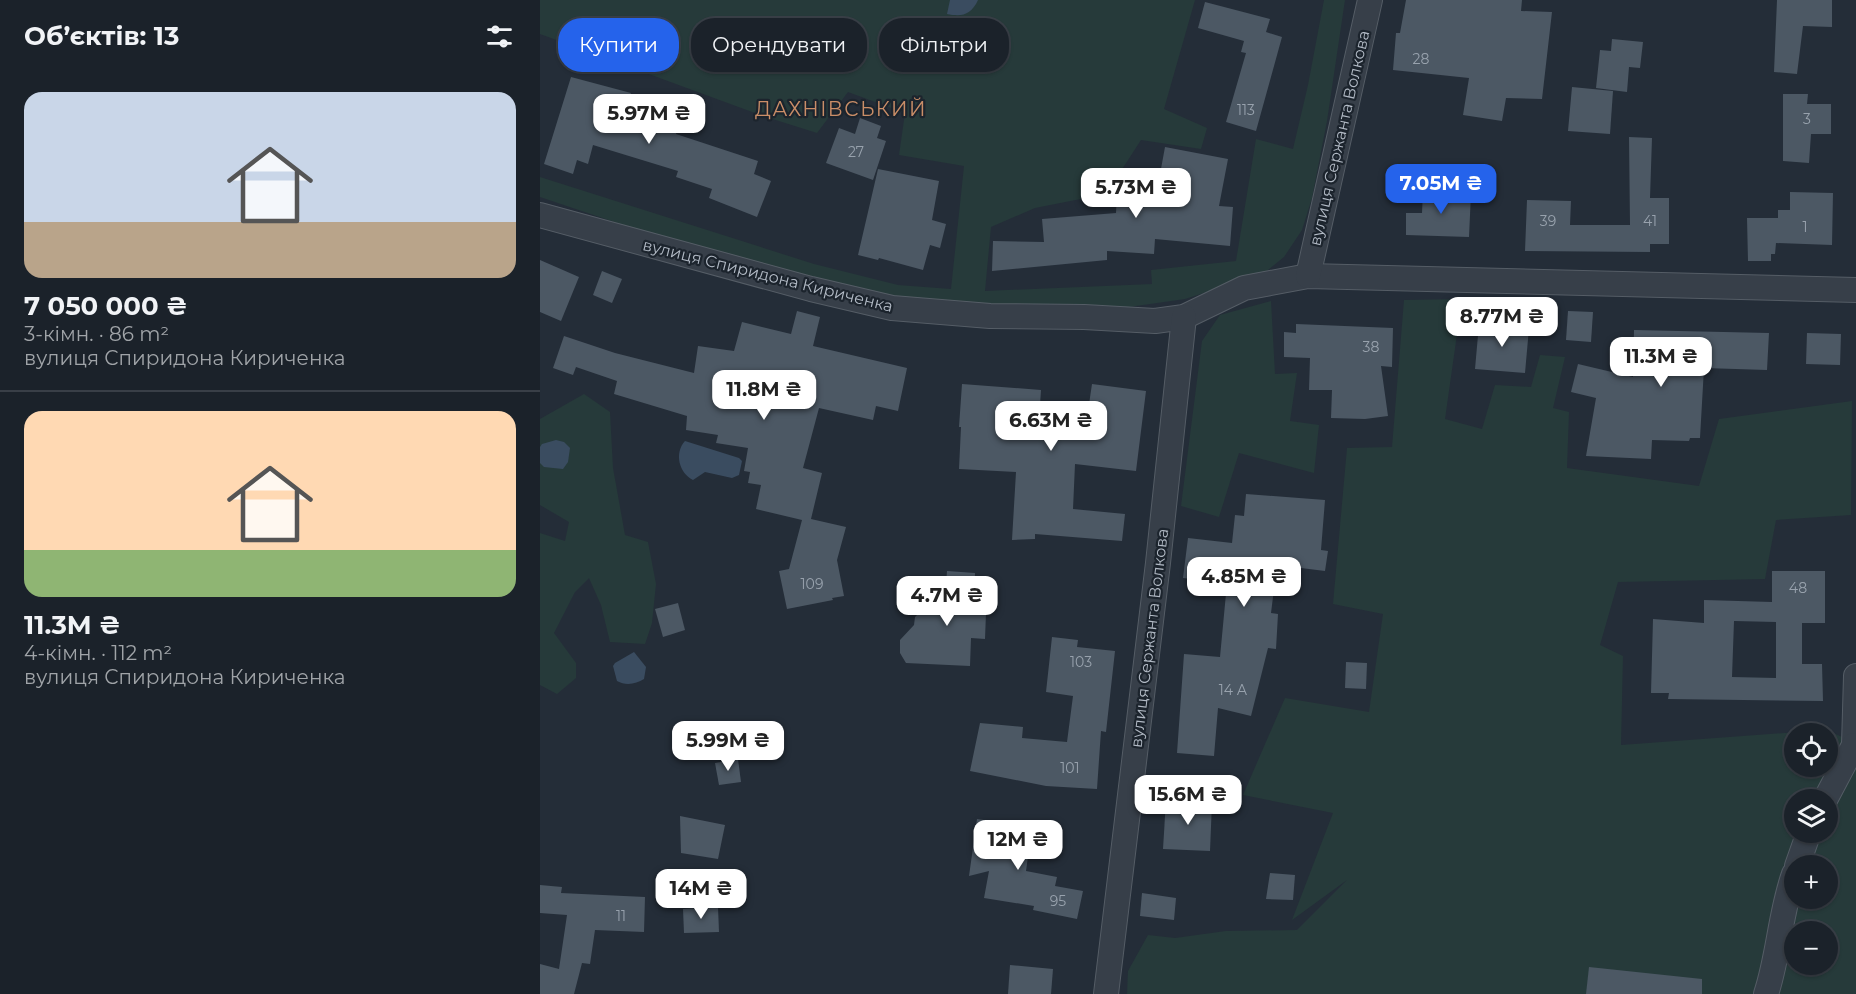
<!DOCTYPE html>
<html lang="uk">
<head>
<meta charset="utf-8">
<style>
  body { margin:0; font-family:Montserrat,sans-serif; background:#282f36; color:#f1f3f6; height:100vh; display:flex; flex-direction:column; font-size:22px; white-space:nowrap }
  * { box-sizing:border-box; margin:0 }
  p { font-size:20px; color:#a0a4a8 }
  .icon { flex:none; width:33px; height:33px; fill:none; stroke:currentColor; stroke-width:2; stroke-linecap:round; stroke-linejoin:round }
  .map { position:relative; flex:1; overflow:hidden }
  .side { display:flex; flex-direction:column; background:#1b222a; width:540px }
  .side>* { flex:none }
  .banner { position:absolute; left:18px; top:18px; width:570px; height:54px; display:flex; gap:12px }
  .tools { position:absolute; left:1244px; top:723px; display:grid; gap:12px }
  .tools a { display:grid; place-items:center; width:54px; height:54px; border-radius:50%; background:#1b222a; box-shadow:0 2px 4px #0004,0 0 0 2px #393f47; font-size:30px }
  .price { position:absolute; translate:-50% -51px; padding:0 14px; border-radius:12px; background:#fff; color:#222; font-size:20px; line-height:39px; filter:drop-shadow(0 2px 3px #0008) }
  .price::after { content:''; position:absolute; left:50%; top:36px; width:18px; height:14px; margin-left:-9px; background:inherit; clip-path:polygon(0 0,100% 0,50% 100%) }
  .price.current { background:#2563eb; color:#fff }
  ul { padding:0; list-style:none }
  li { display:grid; align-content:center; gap:12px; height:318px; padding:0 24px }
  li+li { border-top:2px solid #393f47 }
  li span { display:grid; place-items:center; height:186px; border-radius:18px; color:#555 }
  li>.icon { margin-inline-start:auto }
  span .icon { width:108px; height:108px; fill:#fffc; stroke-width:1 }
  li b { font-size:26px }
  h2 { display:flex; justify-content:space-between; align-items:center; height:72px; padding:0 24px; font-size:26px }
  .tag { padding:0 21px; border-radius:24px; background:#1b222a; box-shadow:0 2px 4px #0004,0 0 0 2px #393f47; font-size:21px; line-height:54px }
  .tag.current { background:#2563eb; color:#fff }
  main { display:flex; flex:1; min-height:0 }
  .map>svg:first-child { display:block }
</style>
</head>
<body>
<main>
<section class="side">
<h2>Об’єктів: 13<svg class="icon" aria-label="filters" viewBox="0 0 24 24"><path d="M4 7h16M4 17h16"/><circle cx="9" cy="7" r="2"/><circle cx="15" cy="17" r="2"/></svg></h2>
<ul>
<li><span style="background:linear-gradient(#c9d6e8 70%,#b9a48a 0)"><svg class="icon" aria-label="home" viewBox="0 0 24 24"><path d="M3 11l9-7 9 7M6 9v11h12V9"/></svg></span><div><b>7 050 000 ₴</b><p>3-кімн. · 86 m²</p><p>вулиця Спиридона Кириченка</p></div></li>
<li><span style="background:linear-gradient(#ffd9b3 75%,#8fb573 0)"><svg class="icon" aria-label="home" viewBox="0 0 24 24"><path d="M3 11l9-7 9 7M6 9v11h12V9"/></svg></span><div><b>11.3M ₴</b><p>4-кімн. · 112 m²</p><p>вулиця Спиридона Кириченка</p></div></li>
</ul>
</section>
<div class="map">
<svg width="1316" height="994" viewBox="0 0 1316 994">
  <rect width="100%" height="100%" fill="#242d38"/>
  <g fill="#263a3a" fill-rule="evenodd">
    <path d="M 0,0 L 655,0 L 624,109 L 667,128 L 661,149 L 601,140 L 566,194 L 495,208 L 451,227 L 445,291 L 612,284 L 611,270 L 696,261 L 716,139 L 753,149 L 768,85 L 784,0 L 805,0 L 787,121 L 772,198 L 762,230 L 744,257 L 723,274 L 645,299 L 582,308 L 379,304 L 116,236 L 0,197 L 0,177 L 274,264 L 358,285 L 411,289 L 424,166 L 359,155 L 365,113 L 308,92 L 277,133 L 223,116 L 0,34 Z"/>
    <path d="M 922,299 L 905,419 L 942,429 L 955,385 L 991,387 L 1000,355 L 1025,357 L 1013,408 L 1029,412 L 1027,468 L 1159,486 L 1179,419 L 1312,401 L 1311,515 L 1236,520 L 1225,579 L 1078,582 L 1060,645 L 1083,656 L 1081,745 L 1286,730 L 1316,743 L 1316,994 L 587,994 L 588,971 L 608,935 L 635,938 L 686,931 L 757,930 L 807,880 L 752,920 L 793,813 L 703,795 L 745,698 L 829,712 L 843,614 L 793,604 L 807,448 L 852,447 L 864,300 ZM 1254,734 L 1287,734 L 1287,766 L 1254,766 ZM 1254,800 L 1287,800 L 1287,832 L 1254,832 ZM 1254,866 L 1287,866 L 1287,898 L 1254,898 ZM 1254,932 L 1287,932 L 1287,964 L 1254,964 Z"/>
    <path d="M 731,301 L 735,374 L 757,373 L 750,421 L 779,425 L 774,473 L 699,453 L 679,517 L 641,506 L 662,341 L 680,315 Z"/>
    <path d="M 44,394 L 70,412 L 73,468 L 85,535 L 108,542 L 116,584 L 112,623 L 105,644 L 70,642 L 61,605 L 49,578 L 35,592 L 14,633 L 36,663 L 36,678 L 17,694 L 0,685 L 0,533 L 25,541 L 29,522 L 0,505 L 0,419 Z"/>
  </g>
  <g fill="#3a4c60">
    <path d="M 410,0 L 438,0 C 431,15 422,17 407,14 Z"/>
    <path d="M 16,440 L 24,442 L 30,448 L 28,462 L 23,469 L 4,467 L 0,463 L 0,447 L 2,444 Z"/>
    <path d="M 145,441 L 199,458 L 202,461 L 199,475 L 192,478 L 165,472 L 153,480 C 139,473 134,453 145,441 Z"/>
    <path d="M 94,652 L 106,667 L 104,679 C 96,684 86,686 77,681 L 73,666 L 75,663 Z"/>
  </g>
  <g fill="#4c5864" fill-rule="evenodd">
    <path d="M 866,0 L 982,0 L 981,11 L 1012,12 L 1002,99 L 966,98 L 962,121 L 923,115 L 929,78 L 853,70 L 856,33 L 860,33 Z"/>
    <path d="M 1237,0 L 1292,0 L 1292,27 L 1263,26 L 1257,74 L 1234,72 Z"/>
    <path d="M 665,2 L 730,19 L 726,32 L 742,37 L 716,131 L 686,122 L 706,53 L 701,52 L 704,41 L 658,28 Z"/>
    <path d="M 1072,39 L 1103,42 L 1100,68 L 1089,67 L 1087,92 L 1056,88 L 1060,50 L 1071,51 Z"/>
    <path d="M 31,77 L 91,93 L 87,102 L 140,119 L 136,134 L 218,161 L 214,174 L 231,181 L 217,217 L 169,198 L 172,189 L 136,177 L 138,171 L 53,145 L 48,164 L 37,160 L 33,174 L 4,164 Z"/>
    <path d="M 1032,87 L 1073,91 L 1070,134 L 1028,131 Z"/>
    <path d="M 1243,94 L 1268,94 L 1267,104 L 1291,104 L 1291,134 L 1271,134 L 1269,163 L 1243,161 Z"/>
    <path d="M 320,118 L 341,126 L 337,138 L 346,141 L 333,180 L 286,163 L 299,128 L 315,134 Z"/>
    <path d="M 1089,137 L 1112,138 L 1110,198 L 1129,198 L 1129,244 L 1110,244 L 1110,252 L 985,251 L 987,200 L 1031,201 L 1030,225 L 1090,225 Z"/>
    <path d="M 625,147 L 688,159 L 679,206 L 693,207 L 690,246 L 615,239 L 614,254 L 567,251 L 567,260 L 452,271 L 453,241 L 504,242 L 502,219 L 576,213 L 577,194 L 616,196 Z"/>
    <path d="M 338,169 L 399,181 L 392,220 L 406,224 L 400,248 L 390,245 L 383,270 L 339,258 L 338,260 L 318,255 Z"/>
    <path d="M 883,191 L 931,193 L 929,237 L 866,235 L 866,213 L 882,213 Z"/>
    <path d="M 1250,192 L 1293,193 L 1292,245 L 1236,243 L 1235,254 L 1231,254 L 1231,261 L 1208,261 L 1207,218 L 1238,218 L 1238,210 L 1250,210 Z"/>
    <path d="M 0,260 L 39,277 L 21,321 L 0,312 Z"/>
    <path d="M 62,271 L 82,279 L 72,303 L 53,295 Z"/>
    <path d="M 257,311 L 280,317 L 273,346 L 367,368 L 358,411 L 336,406 L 333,420 L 279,408 L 263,468 L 282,473 L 271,519 L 306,527 L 297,560 L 304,596 L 292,598 L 293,600 L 247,609 L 239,571 L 249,569 L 262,520 L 216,509 L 221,485 L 208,483 L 210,472 L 204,471 L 208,448 L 176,443 L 178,435 L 146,430 L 147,416 L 74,394 L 77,381 L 36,367 L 33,375 L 13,368 L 24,336 L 75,353 L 154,373 L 158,346 L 194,351 L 202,322 L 251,334 Z"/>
    <path d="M 1028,311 L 1053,312 L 1051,342 L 1026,340 Z"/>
    <path d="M 756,324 L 853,328 L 852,367 L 841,366 L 848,416 L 825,419 L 791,418 L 792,390 L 769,390 L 770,358 L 744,357 L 744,332 L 756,333 Z"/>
    <path d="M 939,324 L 989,328 L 985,373 L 935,369 Z"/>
    <path d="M 1094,330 L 1229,333 L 1227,370 L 1164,368 L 1160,438 L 1150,438 L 1149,441 L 1112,440 L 1111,459 L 1046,456 L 1056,398 L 1031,392 L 1038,364 L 1093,377 Z"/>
    <path d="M 1267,333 L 1301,334 L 1300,365 L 1266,364 Z"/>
    <path d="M 422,384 L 501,390 L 500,405 L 548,411 L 552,384 L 606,391 L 596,471 L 535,464 L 533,509 L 585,514 L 582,541 L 495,534 L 495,539 L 472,540 L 476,472 L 419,469 L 421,427 L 419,427 Z"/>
    <path d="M 706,494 L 785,500 L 781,550 L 788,551 L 785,571 L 737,565 L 731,613 L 738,614 L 736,649 L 728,648 L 711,716 L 678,708 L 674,756 L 637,753 L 644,654 L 680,657 L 687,583 L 643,578 L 648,538 L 692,543 L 695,515 L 704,516 Z"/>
    <path d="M 407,571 L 435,573 L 434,612 L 446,613 L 445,639 L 431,638 L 430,666 L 366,663 L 360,653 L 360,640 L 374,625 L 375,617 L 382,610 L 404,611 Z"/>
    <path d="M 1232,571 L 1285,571 L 1285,623 L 1262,623 L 1262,664 L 1282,664 L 1283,701 L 1128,699 L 1129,693 L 1111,693 L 1113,619 L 1164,623 L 1164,600 L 1232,602 ZM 1194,621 L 1236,622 L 1236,678 L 1192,677 Z"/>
    <path d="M 138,603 L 145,630 L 123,637 L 115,609 Z"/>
    <path d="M 512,637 L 538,640 L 537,647 L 575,651 L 566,732 L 561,731 L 557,789 L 506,786 L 430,771 L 440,723 L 483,727 L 482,738 L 527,742 L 533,696 L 506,692 Z"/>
    <path d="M 806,662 L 827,663 L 826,689 L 805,688 Z"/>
    <path d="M 198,759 L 201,782 L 179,785 L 175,763 Z"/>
    <path d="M 626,800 L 672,802 L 670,851 L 623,849 Z"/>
    <path d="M 140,816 L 185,825 L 178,859 L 141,853 Z"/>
    <path d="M 437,819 L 492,827 L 486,871 L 517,877 L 515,886 L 543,891 L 537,919 L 493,910 L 494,906 L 444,898 L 449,871 L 429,876 Z"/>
    <path d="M 730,873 L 755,875 L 753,900 L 726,899 Z"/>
    <path d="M 0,885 L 22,887 L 21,893 L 105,897 L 104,932 L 55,930 L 50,964 L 42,963 L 34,994 L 0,994 L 0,964 L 19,969 L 27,915 L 0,913 Z"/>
    <path d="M 602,893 L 636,898 L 634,920 L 600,916 Z"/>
    <path d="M 178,907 L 179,932 L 144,933 L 143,909 Z"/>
    <path d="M 470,965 L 513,969 L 511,994 L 468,994 Z"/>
    <path d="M 1049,967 L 1162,979 L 1162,994 L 1046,994 Z"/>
  </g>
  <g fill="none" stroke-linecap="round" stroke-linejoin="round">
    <g stroke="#555d66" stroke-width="26">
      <g id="minor">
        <path d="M 0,215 L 271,289 L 352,308 L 450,316 L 544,317 L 615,321 L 644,317 L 704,288 L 768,276 L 1316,290"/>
        <path d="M 768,276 L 830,0"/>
        <path d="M 1314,745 L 1316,676"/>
        <path d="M 1285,800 L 1314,745"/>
        <path d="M 1257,866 L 1269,832"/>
        <path d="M 566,994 L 618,563 L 644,317"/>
        <path d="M 1226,994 C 1239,955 1240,913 1254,874"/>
      </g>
    </g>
    <use href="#minor" stroke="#373f49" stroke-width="24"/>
  </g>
  <g text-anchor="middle" stroke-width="4.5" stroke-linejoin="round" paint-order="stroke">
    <g font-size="14" fill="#98a2ad">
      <text x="881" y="64">28</text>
      <text x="706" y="115">113</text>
      <text x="1267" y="124">3</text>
      <text x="316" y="157">27</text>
      <text x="1008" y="226">39</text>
      <text x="1110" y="226">41</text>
      <text x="1265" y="232">1</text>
      <text x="831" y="352">38</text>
      <text x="272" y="589">109</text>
      <text x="1258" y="593">48</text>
      <text x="541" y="667">103</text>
      <text x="693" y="695">14 А</text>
      <text x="530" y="773">101</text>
      <text x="518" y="906">95</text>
      <text x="81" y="921">11</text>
    </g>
    <g font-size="16" fill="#b2bac5" stroke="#1c242d">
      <text transform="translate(799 138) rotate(-77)" y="6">вулиця Сержанта Волкова</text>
      <text transform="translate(228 275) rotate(14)" y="6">вулиця Спиридона Кириченка</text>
      <text transform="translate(609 638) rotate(-83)" y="6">вулиця Сержанта Волкова</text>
    </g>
    <g font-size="20" letter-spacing="1.5" fill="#ca8e68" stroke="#1c242d">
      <text x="301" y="116">ДАХНІВСЬКИЙ</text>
    </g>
  </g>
</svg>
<div class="tools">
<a><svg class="icon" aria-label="locate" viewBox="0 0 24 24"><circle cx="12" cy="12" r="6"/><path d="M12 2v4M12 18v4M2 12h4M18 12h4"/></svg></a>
<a><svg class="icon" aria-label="layers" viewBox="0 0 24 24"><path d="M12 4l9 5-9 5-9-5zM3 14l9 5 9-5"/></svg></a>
<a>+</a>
<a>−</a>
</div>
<b class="price" style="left:109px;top:145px">5.97M ₴</b>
<b class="price current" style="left:901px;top:215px">7.05M ₴</b>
<b class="price" style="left:596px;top:219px">5.73M ₴</b>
<b class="price" style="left:962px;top:348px">8.77M ₴</b>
<b class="price" style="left:1121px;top:388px">11.3M ₴</b>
<b class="price" style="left:224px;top:421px">11.8M ₴</b>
<b class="price" style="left:511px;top:452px">6.63M ₴</b>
<b class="price" style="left:704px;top:608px">4.85M ₴</b>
<b class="price" style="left:407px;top:627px">4.7M ₴</b>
<b class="price" style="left:188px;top:772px">5.99M ₴</b>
<b class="price" style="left:648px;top:826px">15.6M ₴</b>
<b class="price" style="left:478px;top:871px">12M ₴</b>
<b class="price" style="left:161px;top:920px">14M ₴</b>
<div class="banner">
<a class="tag current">Купити</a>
<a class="tag">Орендувати</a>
<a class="tag">Фільтри</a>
</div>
</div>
</main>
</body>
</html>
